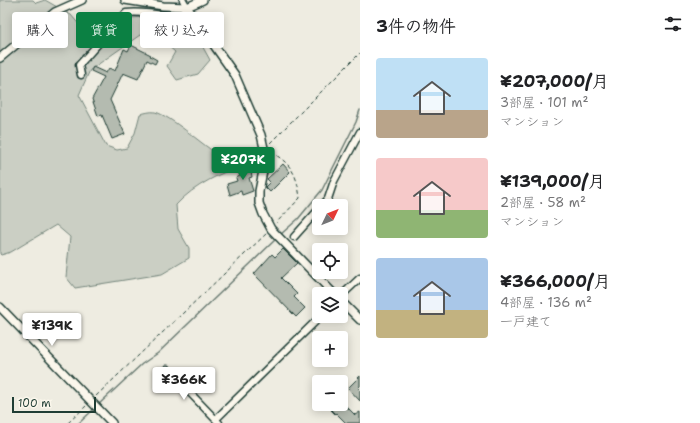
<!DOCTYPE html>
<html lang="ja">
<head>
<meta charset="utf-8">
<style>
  body { margin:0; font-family:"Shantell Sans","Klee One",sans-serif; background:#f2f2f2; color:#202124; height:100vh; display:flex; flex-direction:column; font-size:15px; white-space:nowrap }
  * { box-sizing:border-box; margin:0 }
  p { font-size:13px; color:#757577 }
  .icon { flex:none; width:22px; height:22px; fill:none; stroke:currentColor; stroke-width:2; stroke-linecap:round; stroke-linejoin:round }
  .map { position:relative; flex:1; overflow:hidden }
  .details { display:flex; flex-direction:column; background:#fff; width:340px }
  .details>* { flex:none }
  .hud { position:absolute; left:12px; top:12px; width:288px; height:36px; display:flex; gap:8px }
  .needle { width:26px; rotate:47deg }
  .tools { position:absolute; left:312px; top:199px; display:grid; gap:8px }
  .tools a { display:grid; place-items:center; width:36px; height:36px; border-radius:4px; background:#fff; box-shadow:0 2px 10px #0003; font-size:20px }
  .scale { position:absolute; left:12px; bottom:10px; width:84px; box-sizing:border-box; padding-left:4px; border:2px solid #1f3d34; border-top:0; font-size:11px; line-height:14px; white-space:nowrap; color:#1f3d34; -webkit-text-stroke:3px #fbf7ec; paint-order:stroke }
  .price { position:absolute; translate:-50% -34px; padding:0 9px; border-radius:4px; background:#fff; color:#222; font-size:13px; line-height:26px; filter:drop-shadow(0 1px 2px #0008) }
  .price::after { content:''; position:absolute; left:50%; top:24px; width:12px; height:9px; margin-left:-6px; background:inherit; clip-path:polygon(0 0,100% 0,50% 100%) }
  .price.current { background:#0b8043; color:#fff }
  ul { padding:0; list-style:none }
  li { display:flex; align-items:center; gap:12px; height:100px; padding:0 16px }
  li span { display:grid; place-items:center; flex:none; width:112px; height:80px; border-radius:4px; color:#555 }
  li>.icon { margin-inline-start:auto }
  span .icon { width:48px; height:48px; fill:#fffc; stroke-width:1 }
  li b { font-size:17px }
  h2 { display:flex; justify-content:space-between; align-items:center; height:48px; padding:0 16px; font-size:17px }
  .tag { padding:0 14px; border-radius:4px; background:#fff; box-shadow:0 2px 10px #0003; font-size:14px; line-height:36px }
  .tag.current { background:#0b8043; color:#fff }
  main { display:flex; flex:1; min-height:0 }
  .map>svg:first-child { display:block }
</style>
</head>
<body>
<main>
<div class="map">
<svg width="360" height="423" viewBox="0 0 360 423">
  <rect width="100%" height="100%" fill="#eeece1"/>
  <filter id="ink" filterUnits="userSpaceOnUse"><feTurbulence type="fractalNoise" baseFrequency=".025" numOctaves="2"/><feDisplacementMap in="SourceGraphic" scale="8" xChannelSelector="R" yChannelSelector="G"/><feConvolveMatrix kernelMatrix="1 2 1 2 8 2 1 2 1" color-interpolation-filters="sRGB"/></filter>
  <g filter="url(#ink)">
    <path fill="#cbcfc4" stroke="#75867c" d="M 0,0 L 33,0 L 36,3 L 45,0 L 71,15 L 98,47 L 131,18 L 185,15 L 210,60 L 198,74 L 177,80 L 167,66 L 175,52 L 159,38 L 140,35 L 90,70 L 79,95 L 106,146 L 117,150 L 127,148 L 135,133 L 140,114 C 145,113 151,111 155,112 C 171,116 200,143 216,153 L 222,156 L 244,151 L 250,155 L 247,162 C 221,174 195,184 176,205 L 178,229 L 189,248 L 189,258 L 162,274 L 75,288 L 66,277 L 70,237 L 56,225 L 11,252 L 1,255 L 0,254 Z"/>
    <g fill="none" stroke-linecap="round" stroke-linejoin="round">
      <g stroke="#6c7d74" stroke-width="1.5">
        <path d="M 280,235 L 298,219 L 322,190 L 356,122 L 360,110"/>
        <path d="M 98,405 L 142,364 L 158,353 L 276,239"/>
        <path d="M 79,423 L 94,409"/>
      </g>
    </g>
    <g fill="#b4bbb0" stroke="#1f3d34">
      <path d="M 131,45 L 151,55 L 150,56 L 157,60 L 155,64 L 147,60 L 138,79 L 123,73 L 110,100 L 125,134 L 112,139 L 102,115 L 98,116 L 92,99 L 104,77 L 91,71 L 93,67 L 106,73 L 109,68 L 115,71 L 124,49 L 128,51 Z"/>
      <path d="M 258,164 L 258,171 L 251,171 L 252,177 L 249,178 L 253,191 L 242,195 L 241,191 L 230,195 L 227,184 L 237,181 L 236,178 L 240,176 L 238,171 L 251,167 L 251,165 Z"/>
      <path d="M 283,164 L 290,172 L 270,192 L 265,187 L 270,182 L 267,179 Z"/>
      <path d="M 283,249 L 297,263 L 281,278 L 297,294 L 294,297 L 305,308 L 296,317 L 254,274 L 272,254 L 275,257 Z"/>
      <path d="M 360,376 L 360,386 L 358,388 L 360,390 L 360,401 L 348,388 Z"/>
      <path d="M 338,404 L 344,404 L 355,415 L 360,412 L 360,423 L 346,423 L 336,413 L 335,414 L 331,410 Z"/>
    </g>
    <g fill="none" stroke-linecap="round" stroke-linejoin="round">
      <g stroke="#1f3d34" stroke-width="9">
        <g id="minor">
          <path d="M 183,0 L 187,7"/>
          <path d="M 81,75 L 79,65 L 126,13 C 150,10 173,19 196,19"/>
          <path d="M 322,206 L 328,199 L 334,181 L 360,132"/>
          <path d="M 294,237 L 319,209"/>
          <path d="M 341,296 L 360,278"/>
          <path d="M 167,369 L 219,423"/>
          <path d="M 216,419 L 321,316"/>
        </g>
      </g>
      <g stroke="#1f3d34" stroke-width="10">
        <g id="tertiary">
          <path d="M 125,0 L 163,6 L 187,7 L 203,0"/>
          <path d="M 187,7 L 235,75 L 261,135 L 264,148 L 265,161 L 259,191 L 259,203 L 263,214 L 271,229 L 334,294"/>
          <path d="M 0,58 L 55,12 L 82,0"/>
          <path d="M 341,301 L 360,320"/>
          <path d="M 0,307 L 112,423"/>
        </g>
      </g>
      <g stroke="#1f3d34" stroke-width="1" stroke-dasharray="4 3" stroke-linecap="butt">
        <path d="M 270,143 L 360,53"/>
        <path d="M 271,152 C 292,164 297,175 300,198 L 276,223"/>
        <path d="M 96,396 L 267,233"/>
        <path d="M 68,423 L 86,406"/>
      </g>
      <use href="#minor" stroke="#fbf7ec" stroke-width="6"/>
      <use href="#tertiary" stroke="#fbf7ec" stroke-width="7"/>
    </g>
  </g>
</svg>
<div class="tools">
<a><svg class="needle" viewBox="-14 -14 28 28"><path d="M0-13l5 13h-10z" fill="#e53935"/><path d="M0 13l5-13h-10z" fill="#757577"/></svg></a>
<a><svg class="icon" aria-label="locate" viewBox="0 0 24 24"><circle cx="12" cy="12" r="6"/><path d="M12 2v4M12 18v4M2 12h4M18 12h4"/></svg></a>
<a><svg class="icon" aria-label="layers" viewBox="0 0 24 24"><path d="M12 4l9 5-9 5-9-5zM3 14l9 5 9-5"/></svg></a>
<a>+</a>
<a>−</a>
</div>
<div class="scale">100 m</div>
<b class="price current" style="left:243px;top:181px">¥207K</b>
<b class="price" style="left:52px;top:347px">¥139K</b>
<b class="price" style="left:184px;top:401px">¥366K</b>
<div class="hud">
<a class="tag">購入</a>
<a class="tag current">賃貸</a>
<a class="tag">絞り込み</a>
</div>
</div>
<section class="details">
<h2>3件の物件<svg class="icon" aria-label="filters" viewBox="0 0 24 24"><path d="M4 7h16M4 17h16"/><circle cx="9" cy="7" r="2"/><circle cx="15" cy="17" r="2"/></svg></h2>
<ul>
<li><span style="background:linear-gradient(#bfe0f5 65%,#b9a48a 0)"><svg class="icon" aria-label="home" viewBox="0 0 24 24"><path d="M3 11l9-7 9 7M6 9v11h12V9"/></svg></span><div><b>¥207,000/月</b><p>3部屋 · 101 m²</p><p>マンション</p></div></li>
<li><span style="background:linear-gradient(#f6c9c9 65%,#8fb573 0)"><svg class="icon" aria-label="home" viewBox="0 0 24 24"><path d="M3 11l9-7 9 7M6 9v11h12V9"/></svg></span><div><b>¥139,000/月</b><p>2部屋 · 58 m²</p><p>マンション</p></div></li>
<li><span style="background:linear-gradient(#a9c7e8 65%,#c2b280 0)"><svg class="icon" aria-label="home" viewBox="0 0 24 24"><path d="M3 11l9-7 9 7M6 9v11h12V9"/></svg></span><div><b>¥366,000/月</b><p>4部屋 · 136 m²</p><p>一戸建て</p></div></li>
</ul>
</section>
</main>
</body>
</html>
